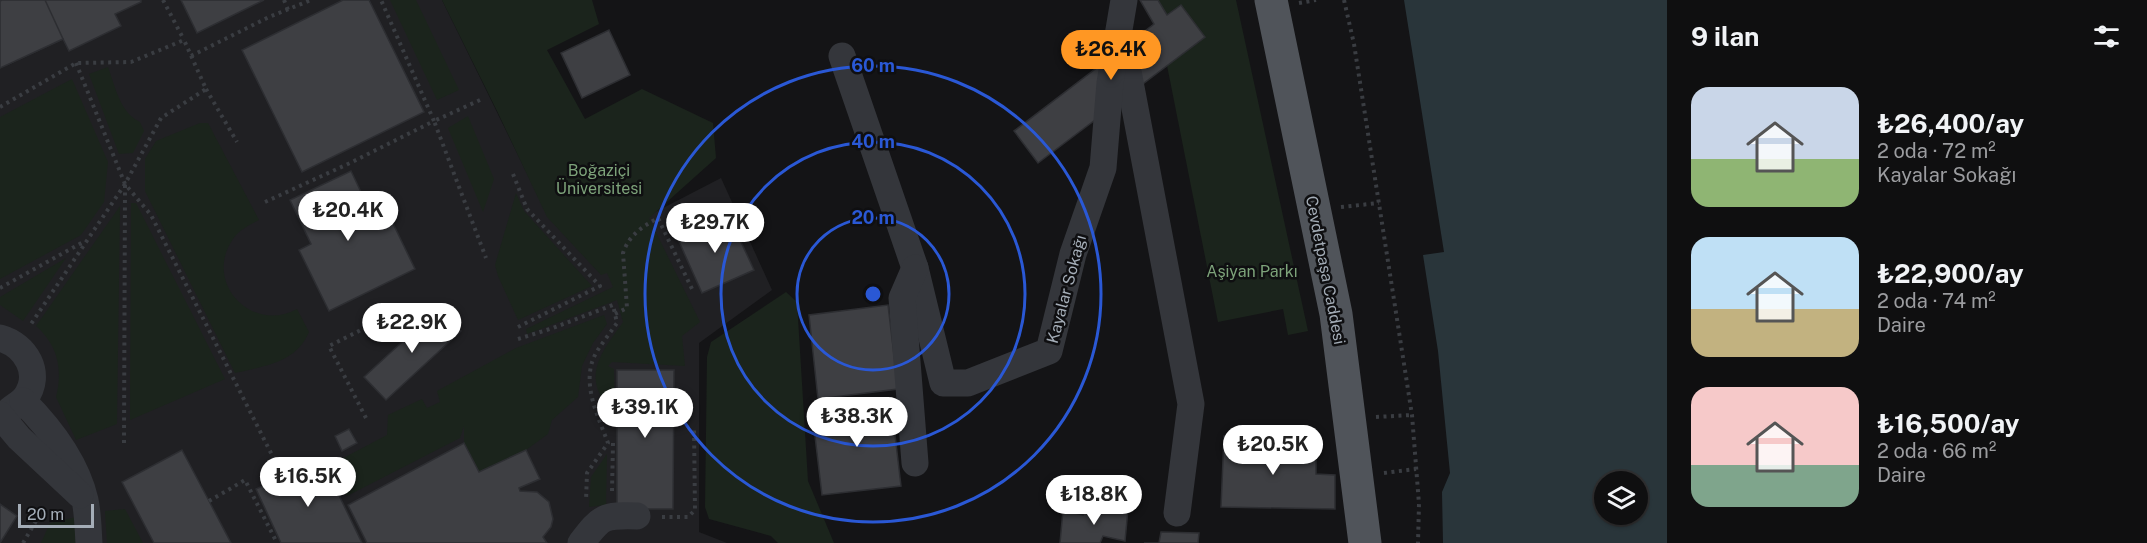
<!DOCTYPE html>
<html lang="tr">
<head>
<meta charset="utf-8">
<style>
  body { margin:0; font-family:"Public Sans",sans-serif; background:#1d1d1e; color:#f1f3f6; height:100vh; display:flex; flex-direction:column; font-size:22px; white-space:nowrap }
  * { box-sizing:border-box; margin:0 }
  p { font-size:20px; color:#9b9c9f }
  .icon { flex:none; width:33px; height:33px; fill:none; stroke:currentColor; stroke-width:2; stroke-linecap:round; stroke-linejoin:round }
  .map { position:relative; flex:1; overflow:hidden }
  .side { display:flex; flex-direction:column; background:#0f0f10; width:480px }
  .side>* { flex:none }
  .buttons { position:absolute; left:1594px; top:471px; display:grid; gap:12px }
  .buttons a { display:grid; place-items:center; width:54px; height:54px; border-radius:50%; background:#0f0f10; box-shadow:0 2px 4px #0004,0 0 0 2px #2f2f30; font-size:30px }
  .scale { position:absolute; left:18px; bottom:15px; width:76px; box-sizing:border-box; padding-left:6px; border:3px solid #a4adb7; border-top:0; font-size:16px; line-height:21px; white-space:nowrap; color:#a4adb7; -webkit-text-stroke:4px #0f0f11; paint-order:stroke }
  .price { position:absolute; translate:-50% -51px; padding:0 14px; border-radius:21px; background:#fff; color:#222; font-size:20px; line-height:39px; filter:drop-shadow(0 2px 3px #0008) }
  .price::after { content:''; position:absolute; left:50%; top:36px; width:18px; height:14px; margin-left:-9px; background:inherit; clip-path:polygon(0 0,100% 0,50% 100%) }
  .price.active { background:#ff9723; color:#111 }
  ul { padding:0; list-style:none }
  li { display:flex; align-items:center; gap:18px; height:150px; padding:0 24px }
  li span { display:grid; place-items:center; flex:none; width:168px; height:120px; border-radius:18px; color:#555 }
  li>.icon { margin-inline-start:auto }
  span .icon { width:72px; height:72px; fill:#fffc; stroke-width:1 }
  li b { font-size:26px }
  h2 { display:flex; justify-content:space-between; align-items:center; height:72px; padding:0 24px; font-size:26px }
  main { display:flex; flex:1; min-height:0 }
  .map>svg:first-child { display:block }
</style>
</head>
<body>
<main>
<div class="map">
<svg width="1667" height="543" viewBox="0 0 1667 543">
  <rect width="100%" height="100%" fill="#141416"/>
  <path fill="#202023" d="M 0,0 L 442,0 L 540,200 L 609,236 L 721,178 L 772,290 L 699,343 L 699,532 L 727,543 L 0,543 Z"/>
  <g fill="#1b241c">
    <path d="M 390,0 L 416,0 L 459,90 L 437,100 Z"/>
    <path d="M 442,0 L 592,0 L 599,24 L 547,50 L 585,119 L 642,89 L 713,123 L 716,158 L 649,218 L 700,322 L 682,336 L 685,366 L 612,362 L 608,366 L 614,369 L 615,410 L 613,411 C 607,404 599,396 597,387 C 590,363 611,340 623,322 L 617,300 L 527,334 L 526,329 L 613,287 L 607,273 L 601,275 L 547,217 L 497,111 Z"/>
    <path d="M 1154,0 L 1236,0 L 1308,331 L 1288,335 L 1283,309 L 1218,322 Z"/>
    <path d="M 108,67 C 115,86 120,113 140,122 L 144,131 L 133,153 L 119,154 L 89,74 Z"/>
    <path d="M 72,79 L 108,162 L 104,202 L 81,235 L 0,279 L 0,117 Z"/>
    <path d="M 468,116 L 494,179 L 483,212 L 448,128 Z"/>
    <path d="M 200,123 L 208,123 L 259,220 C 249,225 239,230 233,239 C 203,282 251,334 297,309 L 309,332 C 296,363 264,366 235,373 L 145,191 L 145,159 L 156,141 Z"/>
    <path d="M 516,193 L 524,211 L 592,286 L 518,320 L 498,276 L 495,265 Z"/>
    <path d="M 131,203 L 136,203 L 225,379 L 130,420 Z"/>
    <path d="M 120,206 L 117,424 L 76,440 L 56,397 C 63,370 58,345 36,326 Z"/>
    <path d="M 66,258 L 23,321 L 0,305 L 0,297 Z"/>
    <path d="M 786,292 L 797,302 L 808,481 L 834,543 L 778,543 L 771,536 L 709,519 L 705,507 L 707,357 L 711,342 Z"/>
    <path d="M 604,315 L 607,324 L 593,343 L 582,366 L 578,397 L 552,420 L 548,434 L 526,450 L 479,472 L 464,443 L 464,426 L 460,438 L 347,496 L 332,464 L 387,435 L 388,415 L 422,399 L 427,408 L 440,402 L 437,391 L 516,348 Z"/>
    <path d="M 607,454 L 606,505 L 589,507 L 591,477 Z"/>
    <path d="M 125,509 L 143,543 L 107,543 L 105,511 Z"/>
    <path d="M 81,516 L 82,543 L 41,543 L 50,523 Z"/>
  </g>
  <path fill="#29353a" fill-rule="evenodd" d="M 1404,0 L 1667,0 L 1667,543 L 1443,543 L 1442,492 L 1450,473 L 1438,351 L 1423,255 L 1444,252 ZM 1605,482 L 1638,482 L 1638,514 L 1605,514 Z"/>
  <g fill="#3e3f43" stroke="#2d2e32" stroke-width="1.5">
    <path d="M 2,0 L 141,0 L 141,2 L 115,14 L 121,26 L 69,51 L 63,39 L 0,68 L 0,1 Z"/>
    <path d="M 2,0 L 45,0 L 63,39 L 0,68 L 0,1 Z"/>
    <path d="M 181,0 L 264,0 L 197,33 Z"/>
    <path d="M 343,0 L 369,0 L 424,112 L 302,172 L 242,50 Z"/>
    <path d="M 1140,0 L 1158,0 L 1167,15 L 1181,5 L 1205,37 L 1038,163 L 1014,131 L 1154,24 Z"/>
    <path d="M 609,30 L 630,75 L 582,98 L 561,53 Z"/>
    <path d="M 351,171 L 371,213 L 385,207 L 415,269 L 329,311 L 299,250 L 311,244 L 290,200 Z"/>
    <path d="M 728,214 L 754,270 L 702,293 L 677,237 Z"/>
    <path d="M 888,305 L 898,389 L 818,399 L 809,315 Z"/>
    <path d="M 439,308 L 461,331 L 386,400 L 364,377 Z"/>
    <path d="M 617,370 L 674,370 L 673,509 L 617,509 Z"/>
    <path d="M 891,401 L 901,486 L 822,495 L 812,411 Z"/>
    <path d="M 349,429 L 357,443 L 342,451 L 335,436 Z"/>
    <path d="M 1251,435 L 1252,440 L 1276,440 L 1276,446 L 1316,445 L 1316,474 L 1335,475 L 1335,509 L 1221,507 L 1224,436 Z"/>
    <path d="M 464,443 L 479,472 L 526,450 L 540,479 L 519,488 L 520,491 L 537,492 L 549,502 L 553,519 L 551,527 L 543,537 L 547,543 L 367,543 L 348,505 Z"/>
    <path d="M 182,450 L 209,501 L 231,543 L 154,543 L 122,482 Z"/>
    <path d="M 321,458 L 362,543 L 281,543 L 256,489 Z"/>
    <path d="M 0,504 L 17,516 L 0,543 Z"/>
    <path d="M 1128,509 L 1125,541 L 1103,536 L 1100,543 L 1060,543 L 1063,510 L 1083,515 L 1083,510 Z"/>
    <path d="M 1161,532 L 1199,533 L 1198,543 L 1144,543 L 1159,543 Z"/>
  </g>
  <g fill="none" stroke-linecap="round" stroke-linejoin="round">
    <g stroke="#3a3d42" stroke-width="4" stroke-dasharray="3 4.5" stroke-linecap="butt">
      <path d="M 163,0 L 184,40"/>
      <path d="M 284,0 L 288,10"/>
      <path d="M 1344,0 L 1354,44 L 1412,415 L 1419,504 L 1418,543"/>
      <path d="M 1299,3 L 1316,0"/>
      <path d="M 191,56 L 269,17 L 311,0"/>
      <path d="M 76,63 L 125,184 L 151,215 L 276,463"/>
      <path d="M 206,89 L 237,142"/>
      <path d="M 480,100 L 434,121 L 486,258"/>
      <path d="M 0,107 L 76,63 L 131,62 L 184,40 L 206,89 L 161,118 L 125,184 L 31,324"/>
      <path d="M 513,174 L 527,209 L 600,286 L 514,329"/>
      <path d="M 265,202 L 350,163 L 434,121 L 381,0"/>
      <path d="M 1341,207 L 1379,203"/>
      <path d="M 0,288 L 85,241"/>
      <path d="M 615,314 L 627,308 L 623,253 C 629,235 642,227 658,218 L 692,289"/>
      <path d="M 518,339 L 553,328 L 613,305 L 617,323 C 610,333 602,343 596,353 C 580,382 598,416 608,443 L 587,473 L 586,501"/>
      <path d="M 1376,417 L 1412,415"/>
      <path d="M 366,418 L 329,346 L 393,314"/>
      <path d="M 124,443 L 125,185"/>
      <path d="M 1384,473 L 1416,469"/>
      <path d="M 612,491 L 613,443"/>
      <path d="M 209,501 L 245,480 L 277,543"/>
      <path d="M 662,517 L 688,517 L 695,510 L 694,428"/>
      <path d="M 23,543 L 36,521"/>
    </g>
    <g stroke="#34363b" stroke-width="27">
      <path d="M 1123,45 L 1191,404 L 1177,513"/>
      <path d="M 842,56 L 915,268 L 943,383 L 968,383 L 1049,351 L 1073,254 L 1103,168 L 1110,83 L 1124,0"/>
      <path d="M 0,338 C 26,345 43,374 25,398 C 21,403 15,406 10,410"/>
      <path d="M 23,401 C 50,428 76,462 85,500 C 88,514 88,529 89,543"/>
      <path d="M 0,415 L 19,438 L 80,495"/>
      <path d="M 915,463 L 902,298 L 915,268"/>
      <path d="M 581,543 C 602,516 603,515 637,516"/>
    </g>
    <path stroke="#50545a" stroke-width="33" d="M 1271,0 L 1336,314 L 1365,543"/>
  </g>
  <g fill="none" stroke="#2a58d5" stroke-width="3">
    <circle cx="873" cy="294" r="76"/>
    <circle cx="873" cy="294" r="152"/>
    <circle cx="873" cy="294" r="228"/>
  </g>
  <g text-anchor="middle" stroke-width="5" stroke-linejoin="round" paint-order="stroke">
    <g font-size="16" fill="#7da37a" stroke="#0f0f11">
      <text x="599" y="176">Boğaziçi<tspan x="599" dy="18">Üniversitesi</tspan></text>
      <text x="1252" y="277">Aşiyan Parkı</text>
    </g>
    <g font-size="16" fill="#a4adb7" stroke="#0f0f11">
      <text transform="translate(1326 270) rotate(79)" y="6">Cevdetpaşa Caddesi</text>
      <text transform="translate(1066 289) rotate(-75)" y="6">Kayalar Sokağı</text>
    </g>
  </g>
  <circle cx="873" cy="294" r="9" fill="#2a58d5" stroke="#0f0f11" stroke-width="3"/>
  <g font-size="18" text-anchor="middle" font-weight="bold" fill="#2a58d5" stroke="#0f0f11" stroke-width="5" stroke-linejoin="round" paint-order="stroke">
    <text x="873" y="72">60 m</text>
    <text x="873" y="148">40 m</text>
    <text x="873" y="224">20 m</text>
  </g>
</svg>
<div class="buttons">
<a><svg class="icon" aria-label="layers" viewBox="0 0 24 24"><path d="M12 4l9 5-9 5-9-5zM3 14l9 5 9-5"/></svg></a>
</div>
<div class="scale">20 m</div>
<b class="price active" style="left:1111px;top:81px">₺26.4K</b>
<b class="price" style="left:348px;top:242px">₺20.4K</b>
<b class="price" style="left:715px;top:254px">₺29.7K</b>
<b class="price" style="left:412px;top:354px">₺22.9K</b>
<b class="price" style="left:645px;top:439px">₺39.1K</b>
<b class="price" style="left:857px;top:448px">₺38.3K</b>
<b class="price" style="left:1273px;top:476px">₺20.5K</b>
<b class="price" style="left:308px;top:508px">₺16.5K</b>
<b class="price" style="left:1094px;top:526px">₺18.8K</b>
</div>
<section class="side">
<h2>9 ilan<svg class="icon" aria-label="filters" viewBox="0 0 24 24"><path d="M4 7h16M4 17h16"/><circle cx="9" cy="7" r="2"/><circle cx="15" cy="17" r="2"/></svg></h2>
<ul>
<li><span style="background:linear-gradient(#c9d6e8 60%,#8fb573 0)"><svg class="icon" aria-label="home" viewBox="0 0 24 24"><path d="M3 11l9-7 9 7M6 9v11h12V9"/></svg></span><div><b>₺26,400/ay</b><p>2 oda · 72 m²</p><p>Kayalar Sokağı</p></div></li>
<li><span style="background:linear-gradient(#bfe0f5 60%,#c2b280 0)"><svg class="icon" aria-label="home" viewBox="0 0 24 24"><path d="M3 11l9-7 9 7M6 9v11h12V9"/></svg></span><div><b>₺22,900/ay</b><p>2 oda · 74 m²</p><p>Daire</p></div></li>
<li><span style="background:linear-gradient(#f6c9c9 65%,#7fa58c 0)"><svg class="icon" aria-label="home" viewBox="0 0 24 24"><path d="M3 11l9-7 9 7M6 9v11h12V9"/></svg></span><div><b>₺16,500/ay</b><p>2 oda · 66 m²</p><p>Daire</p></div></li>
</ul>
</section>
</main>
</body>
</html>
